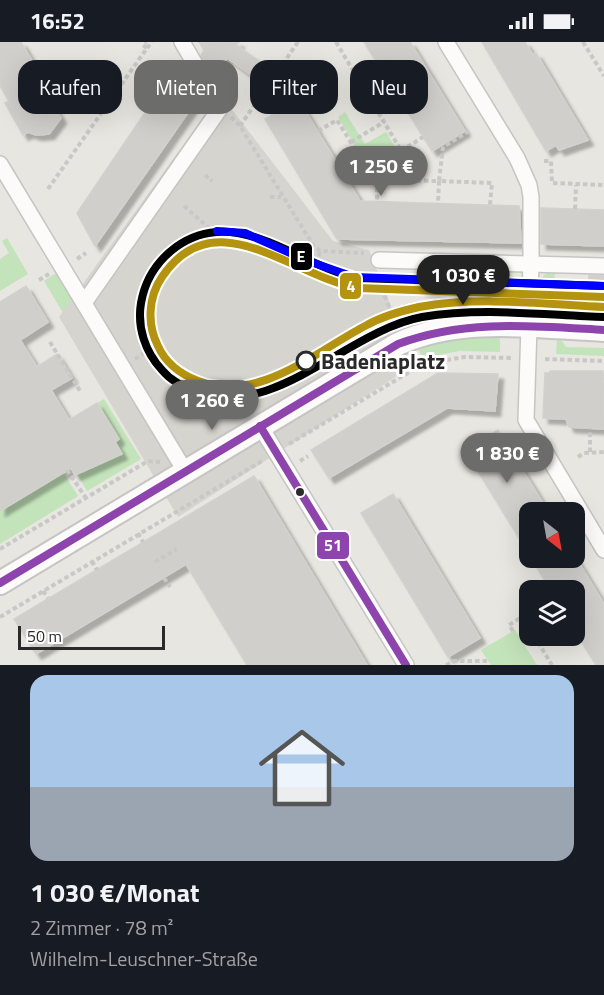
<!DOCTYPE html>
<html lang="de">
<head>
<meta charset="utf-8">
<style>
  body { margin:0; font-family:"Titillium Web",sans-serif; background:#20242c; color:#f1f3f6; height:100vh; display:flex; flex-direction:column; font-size:22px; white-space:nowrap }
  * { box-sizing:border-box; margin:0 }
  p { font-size:20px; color:#9ea1a6 }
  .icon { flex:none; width:33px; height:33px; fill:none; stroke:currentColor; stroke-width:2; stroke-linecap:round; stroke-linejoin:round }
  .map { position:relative; height:623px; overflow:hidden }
  .side { display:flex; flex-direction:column; background:#171b24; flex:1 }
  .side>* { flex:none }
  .guide { position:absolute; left:18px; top:18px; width:568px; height:54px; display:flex; gap:12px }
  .needle { width:39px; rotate:149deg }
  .controls { position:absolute; left:519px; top:460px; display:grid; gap:12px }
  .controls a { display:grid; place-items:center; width:66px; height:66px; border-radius:12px; background:#171b24; box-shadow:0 6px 24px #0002; font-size:30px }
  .scale { position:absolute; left:18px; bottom:15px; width:147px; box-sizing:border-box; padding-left:6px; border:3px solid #2a2a2a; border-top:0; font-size:16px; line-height:21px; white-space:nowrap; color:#2a2a2a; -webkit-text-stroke:4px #fff; paint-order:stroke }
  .price { position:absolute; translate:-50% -51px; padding:0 14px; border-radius:21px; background:#6c6c6a; color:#fff; font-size:20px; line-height:39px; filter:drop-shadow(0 2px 3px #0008) }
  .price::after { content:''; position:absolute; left:50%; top:36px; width:18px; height:14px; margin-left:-9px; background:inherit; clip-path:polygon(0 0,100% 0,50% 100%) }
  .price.selected { background:#222; color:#fff }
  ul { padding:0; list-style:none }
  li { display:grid; align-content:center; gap:12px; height:318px; padding:0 30px }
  li span { display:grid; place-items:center; height:186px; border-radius:18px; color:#555 }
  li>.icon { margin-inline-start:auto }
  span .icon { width:108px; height:108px; fill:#fffc; stroke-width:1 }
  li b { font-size:26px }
  .chip { padding:0 21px; border-radius:18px; background:#171b24; box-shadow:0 6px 24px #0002; font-size:21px; line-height:54px }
  .chip.selected { background:#6c6c6a; color:#fff }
  .status { display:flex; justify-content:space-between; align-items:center; height:42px; padding:0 30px; background:#171b24; direction:ltr }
  .status svg { height:16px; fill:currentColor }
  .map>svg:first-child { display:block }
</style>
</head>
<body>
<div class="status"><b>16:52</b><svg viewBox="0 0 49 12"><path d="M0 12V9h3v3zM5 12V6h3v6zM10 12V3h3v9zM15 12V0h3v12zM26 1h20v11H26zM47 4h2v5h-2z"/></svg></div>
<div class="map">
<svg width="604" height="623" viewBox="0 0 604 623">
  <defs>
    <filter id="shadow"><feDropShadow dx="5.5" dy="5.5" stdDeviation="1.5" flood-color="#0004"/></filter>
  </defs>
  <rect width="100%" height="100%" fill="#e8e6e0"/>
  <g fill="#c3e3ba">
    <path d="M 345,70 L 365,102 L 386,90 L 407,125 L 367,124 L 338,75 Z"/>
    <path d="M 7,196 L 28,232 L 0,249 L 0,217 L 9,211 L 2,199 Z"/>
    <path d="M 549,230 L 555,231 L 554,249 L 538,248 L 543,234 Z"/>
    <path d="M 56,231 L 79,269 L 69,281 L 44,239 Z"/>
    <path d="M 447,266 L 502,266 L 502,275 L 441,276 L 404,287 L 399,274 Z"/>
    <path d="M 559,268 L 604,269 L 604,279 L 559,277 Z"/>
    <path d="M 475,294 L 500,295 L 500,310 L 459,309 L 423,316 L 416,303 Z"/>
    <path d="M 557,298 L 562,299 L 566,305 L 604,306 L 604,314 L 556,312 Z"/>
    <path d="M 104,357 L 141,417 L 87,449 L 77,432 L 122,412 L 115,400 L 119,397 L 97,361 Z"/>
    <path d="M 63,430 L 78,454 L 0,502 L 0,469 Z"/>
    <path d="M 515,588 L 537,623 L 491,623 L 481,608 Z"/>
  </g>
  <path fill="#d6d4ce" d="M 220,52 L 333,199 L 369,208 L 414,323 L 178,475 L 59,275 Z"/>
  <g fill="#d1cfcb" stroke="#d3d1cc" stroke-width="1.5" filter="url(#shadow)">
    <path d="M 0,0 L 21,0 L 58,62 L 54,65 L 61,76 L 49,92 L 36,93 L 28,90 L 23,93 L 5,61 L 9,59 L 0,44 Z"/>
    <path d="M 199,0 L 239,0 L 236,3 L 266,24 L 257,37 L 227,16 L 213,35 L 201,35 L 197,43 L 201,52 L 95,204 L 77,171 L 177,23 L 186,35 L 189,30 L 196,32 L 203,27 L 205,21 L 201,13 L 204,8 Z"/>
    <path d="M 364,0 L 410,0 L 465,89 L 432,109 Z"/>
    <path d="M 482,0 L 525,0 L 533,13 L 536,11 L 588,98 L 559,108 L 556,103 L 546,109 Z"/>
    <path d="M 298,57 L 360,159 L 519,164 L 521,201 L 337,197 L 265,77 Z"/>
    <path d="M 541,166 L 604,168 L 604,204 L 541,202 Z"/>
    <path d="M 589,233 L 604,234 L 603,249 L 588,248 Z"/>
    <path d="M 26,244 L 48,280 L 20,298 L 37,325 L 57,312 L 72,336 L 51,348 L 69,378 L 97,361 L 119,397 L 115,400 L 122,412 L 75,433 L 71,426 L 0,469 L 0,260 Z"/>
    <path d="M 550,329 L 603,329 L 604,387 L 569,385 L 566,377 L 543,376 L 545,331 L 550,331 Z"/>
    <path d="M 438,331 L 498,332 L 495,369 L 447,366 L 329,436 L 311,408 Z"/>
    <path d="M 498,388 L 549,471 L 530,471 L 530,514 L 465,408 Z"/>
    <path d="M 254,434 L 367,623 L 247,623 L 186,522 L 36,612 L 14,577 Z"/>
    <path d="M 393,452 L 480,596 L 448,615 L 361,471 Z"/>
    <path d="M 531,516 L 576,516 L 604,562 L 604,623 L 596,623 L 574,588 L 574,549 L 551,549 Z"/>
  </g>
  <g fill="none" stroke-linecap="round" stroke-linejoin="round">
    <path stroke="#c2c0bc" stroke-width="15" stroke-dasharray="15 8" stroke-linecap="butt" d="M 195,22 L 207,43"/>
    <g stroke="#c6c5c5" stroke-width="18">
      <g id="street">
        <path d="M 182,0 L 195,22"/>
        <path d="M 446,0 L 517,116 L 529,143 L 531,155 L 531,222 L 526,378 L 604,508"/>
        <path d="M 0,122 L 185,429"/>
        <path d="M 379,218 L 604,224"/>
        <path d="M 84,261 L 221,65 L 207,43"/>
        <path d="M 260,384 L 406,623"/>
      </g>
    </g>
    <g stroke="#c6c5c5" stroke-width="26">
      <path id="secondary" d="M 0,541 L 398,302 C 461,273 536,285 604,288"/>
    </g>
    <g stroke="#c8c8c7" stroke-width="4" stroke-dasharray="4.5 3" stroke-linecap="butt">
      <path d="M 336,0 L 411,125 L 412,138"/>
      <path d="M 583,0 L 604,34"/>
      <path d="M 147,6 L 152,0"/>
      <path d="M 368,54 L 390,41"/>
      <path d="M 231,75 L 240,84 L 313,203 L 320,209 L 364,211"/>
      <path d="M 240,84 L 298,0"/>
      <path d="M 318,89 L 337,78 L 374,138 L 439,139 L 438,162"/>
      <path d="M 469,89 L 443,105 L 439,139 L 492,141 L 490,163"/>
      <path d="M 351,100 L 384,80"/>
      <path d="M 401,109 L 423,95"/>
      <path d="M 544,119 L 551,119 L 552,141 L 604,143"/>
      <path d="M 205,133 L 212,139"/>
      <path d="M 377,138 L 377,160"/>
      <path d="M 349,141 L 369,129"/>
      <path d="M 48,147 L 147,6 L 143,3 L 146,0"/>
      <path d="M 270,155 L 281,155"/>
      <path d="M 184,164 L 218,194"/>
      <path d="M 575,167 L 576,143"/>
      <path d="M 77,217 L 86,211"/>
      <path d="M 316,229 L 320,209"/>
      <path d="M 376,233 L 396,282"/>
      <path d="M 39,238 L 49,232"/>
      <path d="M 505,265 L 506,237"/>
      <path d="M 556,265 L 557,237"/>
      <path d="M 50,300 L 80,349"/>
      <path d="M 135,317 L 146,310 C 183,353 215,370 271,350 L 271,346"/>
      <path d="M 545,317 L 604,319"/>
      <path d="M 289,402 L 423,322 L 464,315 L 513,316"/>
      <path d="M 590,410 L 590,386"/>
      <path d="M 578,415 L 584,411 L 604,410"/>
      <path d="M 300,419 L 308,414"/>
      <path d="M 67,428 L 86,456"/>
      <path d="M 138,491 L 143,500"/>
      <path d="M 0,507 L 148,419 L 160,420"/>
      <path d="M 92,519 L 97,528"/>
      <path d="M 155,520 L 177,507"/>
      <path d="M 164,536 L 170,545"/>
      <path d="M 43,549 L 48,556"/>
      <path d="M 0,575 L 262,419"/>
      <path d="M 513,589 L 509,583 L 522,575 L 530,587"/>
      <path d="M 534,594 L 552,623"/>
      <path d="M 446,623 L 454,619 L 488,619"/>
    </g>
    <use href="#street" stroke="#fcfbfa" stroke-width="15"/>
    <use href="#secondary" stroke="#fcfbfa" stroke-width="22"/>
    <g stroke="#fff" stroke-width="12">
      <g id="bus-1">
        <path d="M 260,384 L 406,623"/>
        <path d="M 0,541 L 398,302 C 465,277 533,284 604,288"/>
      </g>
    </g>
    <use href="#bus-1" stroke="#8e44ad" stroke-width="8"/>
    <g stroke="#fff" stroke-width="12">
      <path id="tram-1" d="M 604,255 L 358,246 C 293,235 215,156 162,235 C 148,255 147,283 158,304 C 166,322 180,332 198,339 C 259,362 316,309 367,283 C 383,274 401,269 419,265 C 479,254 543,262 604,265"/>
    </g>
    <g stroke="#fff" stroke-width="12">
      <path id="tram-2" d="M 604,275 C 544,273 482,265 422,275 C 346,289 275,379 196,349 C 182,344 171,339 162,328 C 145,310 137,285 141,261 C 145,238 157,219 176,205 C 238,161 298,225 359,236 L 604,244"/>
    </g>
    <g stroke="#fff" stroke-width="12">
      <path id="tram-3" d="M 217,189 L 245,191 L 308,219 L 354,235 L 604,244"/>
    </g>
    <use href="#tram-1" stroke="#b49311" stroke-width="8"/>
    <use href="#tram-2" stroke="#000" stroke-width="8"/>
    <use href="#tram-3" stroke="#00f" stroke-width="8"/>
  </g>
  <circle fill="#fff" stroke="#2a2a2a" stroke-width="3" cx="306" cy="319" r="9"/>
  <circle fill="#2a2a2a" stroke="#fff" stroke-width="2" cx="300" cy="450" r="5"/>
  <g text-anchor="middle" stroke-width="6" stroke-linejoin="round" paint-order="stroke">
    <g font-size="22" font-weight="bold" fill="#2a2a2a" stroke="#fff" text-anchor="start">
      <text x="321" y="327">Badeniaplatz</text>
    </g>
  </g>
  <g stroke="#fff" stroke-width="2">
    <rect x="290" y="200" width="23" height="29" rx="6" fill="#000"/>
    <rect x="339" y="230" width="23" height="28" rx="6" fill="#b49311"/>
    <rect x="316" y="489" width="34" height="29" rx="6" fill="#8e44ad"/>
  </g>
  <g font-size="16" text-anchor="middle" font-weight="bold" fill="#fff">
    <text x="301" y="220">E</text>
    <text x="351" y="250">4</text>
    <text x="333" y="509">51</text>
  </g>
</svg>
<div class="controls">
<a><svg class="needle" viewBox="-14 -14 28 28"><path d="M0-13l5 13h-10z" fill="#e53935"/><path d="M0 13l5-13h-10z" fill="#9ea1a6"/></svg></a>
<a><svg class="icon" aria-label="layers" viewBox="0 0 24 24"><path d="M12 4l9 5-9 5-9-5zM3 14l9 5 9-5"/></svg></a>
</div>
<div class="scale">50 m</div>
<b class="price" style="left:381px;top:155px">1 250 €</b>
<b class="price selected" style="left:463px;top:264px">1 030 €</b>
<b class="price" style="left:212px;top:389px">1 260 €</b>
<b class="price" style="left:507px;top:442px">1 830 €</b>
<div class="guide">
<a class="chip">Kaufen</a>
<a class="chip selected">Mieten</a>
<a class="chip">Filter</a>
<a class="chip">Neu</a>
</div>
</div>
<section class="side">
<ul>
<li><span style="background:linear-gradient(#a9c7e8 60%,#9aa5b1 0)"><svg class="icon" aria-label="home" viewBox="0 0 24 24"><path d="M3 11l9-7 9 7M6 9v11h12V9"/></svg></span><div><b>1 030 €/Monat</b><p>2 Zimmer · 78 m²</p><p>Wilhelm-Leuschner-Straße</p></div></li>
</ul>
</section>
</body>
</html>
